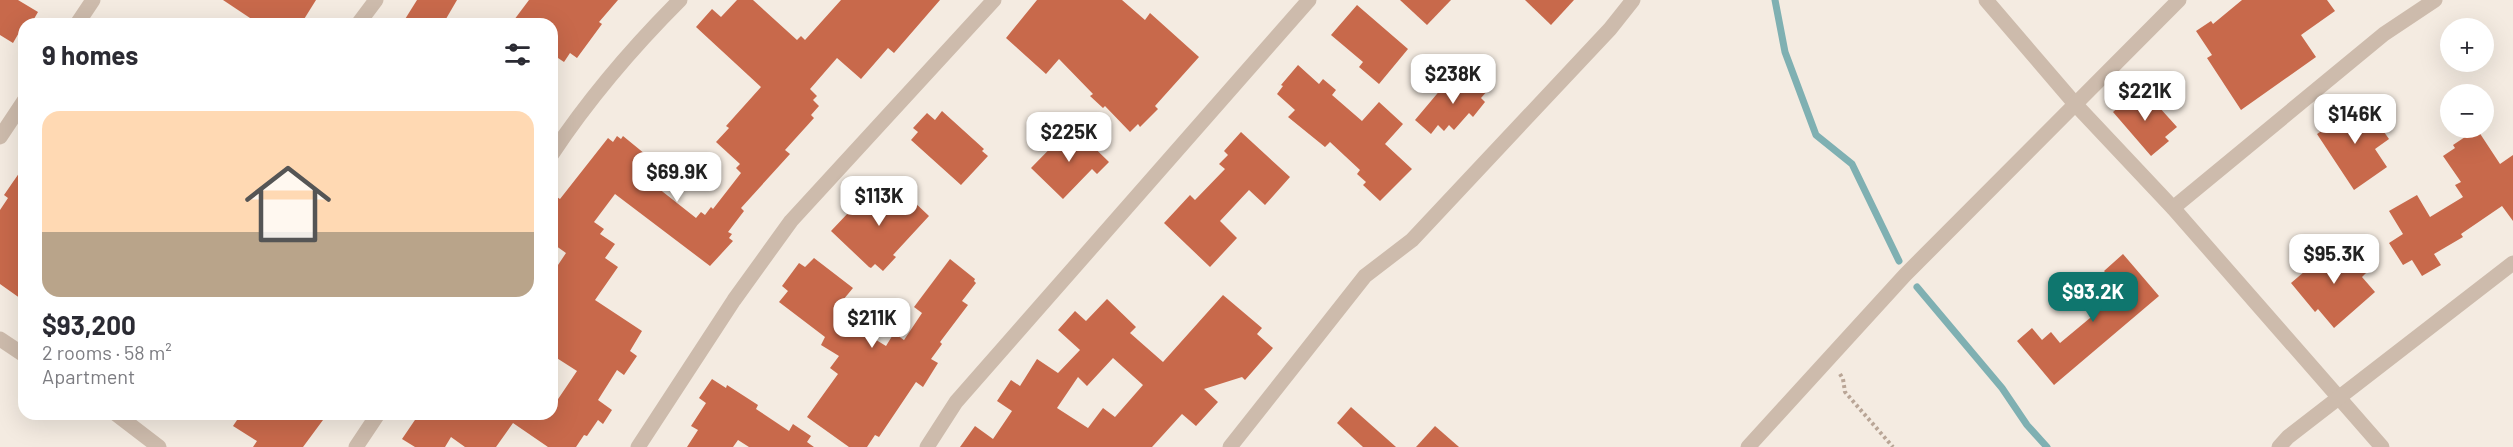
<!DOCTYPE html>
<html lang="en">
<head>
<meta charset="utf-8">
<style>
  body { margin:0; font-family:Barlow,sans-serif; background:#f2f2f3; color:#2b2b33; height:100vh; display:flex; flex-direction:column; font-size:22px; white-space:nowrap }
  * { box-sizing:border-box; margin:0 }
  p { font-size:20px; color:#7c7c81 }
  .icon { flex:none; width:33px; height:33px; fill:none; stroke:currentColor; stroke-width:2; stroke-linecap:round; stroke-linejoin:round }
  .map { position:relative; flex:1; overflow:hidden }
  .details { position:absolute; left:18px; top:18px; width:540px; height:402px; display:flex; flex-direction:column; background:#fff; border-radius:18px; box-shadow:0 6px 24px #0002 }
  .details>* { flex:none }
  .fabs { position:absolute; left:2440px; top:18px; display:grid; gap:12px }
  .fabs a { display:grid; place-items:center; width:54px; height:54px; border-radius:50%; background:#fff; box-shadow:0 6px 24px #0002; font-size:30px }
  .price { position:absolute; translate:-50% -51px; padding:0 14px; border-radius:12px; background:#fff; color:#222; font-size:20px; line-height:39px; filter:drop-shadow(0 2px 3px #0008) }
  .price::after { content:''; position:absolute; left:50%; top:36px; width:18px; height:14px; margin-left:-9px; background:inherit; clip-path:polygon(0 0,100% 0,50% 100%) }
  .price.selected { background:#0f766e; color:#fff }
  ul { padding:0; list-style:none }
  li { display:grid; align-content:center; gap:12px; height:318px; padding:0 24px }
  li span { display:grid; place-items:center; height:186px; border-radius:18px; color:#555 }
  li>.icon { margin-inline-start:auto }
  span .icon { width:108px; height:108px; fill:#fffc; stroke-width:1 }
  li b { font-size:26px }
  h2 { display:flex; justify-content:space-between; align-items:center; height:72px; padding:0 24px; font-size:26px }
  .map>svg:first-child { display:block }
</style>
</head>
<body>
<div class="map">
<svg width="2513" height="447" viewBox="0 0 2513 447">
  <rect width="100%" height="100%" fill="#f4ebe1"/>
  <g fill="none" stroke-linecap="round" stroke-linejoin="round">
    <g stroke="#7fb0b2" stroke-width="7">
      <path d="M 1775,0 L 1785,52 L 1816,135 L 1852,164 L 1899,261"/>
      <path d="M 1917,287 L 2002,388 L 2027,425 L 2047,447"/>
    </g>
  </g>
  <g fill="#c8694b" fill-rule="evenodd">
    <path d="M 0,0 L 18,0 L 38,12 L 31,24 L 24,24 L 13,43 L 0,35 Z"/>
    <path d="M 223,0 L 316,0 L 301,24 L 259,24 Z"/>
    <path d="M 417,0 L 457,0 L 443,24 L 402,24 Z"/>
    <path d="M 529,0 L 618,0 L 599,22 L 602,24 L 577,58 L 570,53 L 564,62 L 552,54 L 552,24 L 511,24 Z"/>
    <path d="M 737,0 L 753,0 L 797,40 L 801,36 L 805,40 L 841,0 L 940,0 L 894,53 L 888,48 L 861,79 L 837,58 L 810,89 L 817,96 L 813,100 L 819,106 L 811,115 L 814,118 L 785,150 L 790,154 L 741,208 L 744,211 L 728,232 L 732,234 L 729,238 L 733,241 L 710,266 L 615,194 L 594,222 L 604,229 L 600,234 L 615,244 L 605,258 L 618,267 L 595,300 L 642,331 L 630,351 L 637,356 L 624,375 L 617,370 L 598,400 L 612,410 L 603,424 L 598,420 L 587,436 L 584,435 L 576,447 L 548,447 L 513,423 L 496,447 L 465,447 L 451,437 L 445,447 L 415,447 L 402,439 L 419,414 L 552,414 L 552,408 L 577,371 L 552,355 L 552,274 L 566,253 L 552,243 L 552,194 L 560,199 L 608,138 L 613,142 L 617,136 L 621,139 L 623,136 L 645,154 L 643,156 L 668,176 L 658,188 L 696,218 L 701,212 L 705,215 L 711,207 L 713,209 L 741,173 L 736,168 L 740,164 L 716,142 L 729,128 L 726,126 L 761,87 L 696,27 L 712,9 L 721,17 Z"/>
    <path d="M 1037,0 L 1122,0 L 1145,20 L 1150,13 L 1199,57 L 1155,106 L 1158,109 L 1140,127 L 1138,124 L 1130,132 L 1105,106 L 1103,108 L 1090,96 L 1093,94 L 1059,59 L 1046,74 L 1006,38 Z"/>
    <path d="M 1400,0 L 1451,0 L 1427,25 Z"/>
    <path d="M 1525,0 L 1574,0 L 1551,25 Z"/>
    <path d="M 2242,0 L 2327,0 L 2335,11 L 2301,35 L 2316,57 L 2241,110 L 2207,58 L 2212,55 L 2196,31 L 2211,21 L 2213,24 Z"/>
    <path d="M 1357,5 L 1408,49 L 1379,84 L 1359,67 L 1363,62 L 1331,35 Z"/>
    <path d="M 1298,65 L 1319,84 L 1323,79 L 1336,90 L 1332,95 L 1362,121 L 1379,102 L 1403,124 L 1385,144 L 1412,169 L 1380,201 L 1363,185 L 1366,182 L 1357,174 L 1360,170 L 1330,142 L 1325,147 L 1288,117 L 1295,110 L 1277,94 L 1283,86 L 1281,85 Z"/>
    <path d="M 1467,72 L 1488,90 L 1481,98 L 1485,102 L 1473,117 L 1469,113 L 1454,130 L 1449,125 L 1444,131 L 1438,125 L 1431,134 L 1415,120 L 1447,82 L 1453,87 Z"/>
    <path d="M 2139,89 L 2157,109 L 2159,107 L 2177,127 L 2165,137 L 2169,141 L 2151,156 L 2113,112 Z"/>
    <path d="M 2364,104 L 2389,139 L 2375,149 L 2387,167 L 2354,190 L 2317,134 L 2328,127 L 2326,124 L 2349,107 L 2353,112 Z"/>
    <path d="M 942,111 L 984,149 L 982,151 L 988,156 L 961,185 L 911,140 L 918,132 L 913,128 L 927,113 L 935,120 Z"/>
    <path d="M 1072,126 L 1109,162 L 1097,174 L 1092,169 L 1063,199 L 1031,168 Z"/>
    <path d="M 2477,129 L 2500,164 L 2513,155 L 2513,221 L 2502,206 L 2461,234 L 2463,237 L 2434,254 L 2441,265 L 2422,276 L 2412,260 L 2403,265 L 2389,243 L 2403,234 L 2389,211 L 2417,195 L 2430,217 L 2463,197 L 2455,185 L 2461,182 L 2443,156 L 2455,148 L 2453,145 Z"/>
    <path d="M 1241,132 L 1290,177 L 1265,205 L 1249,190 L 1220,221 L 1237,238 L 1210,267 L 1164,223 L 1190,195 L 1195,200 L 1225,169 L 1219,164 L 1228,155 L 1224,151 Z"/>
    <path d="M 24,166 L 24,301 L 0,284 L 0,210 L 8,198 L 4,195 Z"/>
    <path d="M 879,189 L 886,196 L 891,191 L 905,205 L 911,199 L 929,216 L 893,255 L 896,257 L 883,271 L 875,264 L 871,268 L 869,267 L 831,231 L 849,212 L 844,208 L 859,191 L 869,200 Z"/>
    <path d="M 2339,242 L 2366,273 L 2362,277 L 2375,292 L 2334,328 L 2318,309 L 2315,312 L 2291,283 Z"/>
    <path d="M 2123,254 L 2159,296 L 2054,385 L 2017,341 L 2032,328 L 2042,340 L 2051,332 L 2060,343 L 2108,303 L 2100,292 L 2113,281 L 2104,271 Z"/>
    <path d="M 814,258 L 853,288 L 843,300 L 847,303 L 837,316 L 886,346 L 894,333 L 904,340 L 922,313 L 914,307 L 950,259 L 975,279 L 974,281 L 976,283 L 962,301 L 968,305 L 940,342 L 942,344 L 931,359 L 938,363 L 923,387 L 916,382 L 879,437 L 875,435 L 867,447 L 849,447 L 807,417 L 838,374 L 830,368 L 839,356 L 821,345 L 825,337 L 779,302 L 788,291 L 782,286 L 799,263 L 805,267 Z"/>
    <path d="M 1223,295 L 1262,328 L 1257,334 L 1273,348 L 1245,380 L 1242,377 L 1204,389 L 1218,402 L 1196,426 L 1182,414 L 1152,447 L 960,447 L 975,426 L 993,439 L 1012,411 L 997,401 L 1011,380 L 1020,386 L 1037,359 L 1058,373 L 1080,350 L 1058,330 L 1075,311 L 1086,321 L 1107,299 L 1136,327 L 1130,333 L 1163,362 ZM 1113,358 L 1143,385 L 1115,417 L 1103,408 L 1088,428 L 1057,408 L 1078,377 L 1087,386 Z"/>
    <path d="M 712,379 L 726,388 L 727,385 L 758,405 L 756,409 L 789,431 L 793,424 L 811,436 L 807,442 L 814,447 L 749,447 L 738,440 L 733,447 L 687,447 L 698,430 L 691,426 L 706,403 L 699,398 Z"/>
    <path d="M 1351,407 L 1396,447 L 1363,447 L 1337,423 Z"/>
    <path d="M 241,414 L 313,414 L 323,420 L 303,447 L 253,447 L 257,441 L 233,426 Z"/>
    <path d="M 1435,426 L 1459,447 L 1416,447 Z"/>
  </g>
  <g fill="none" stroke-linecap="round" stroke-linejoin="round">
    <path stroke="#b9a596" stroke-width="4" stroke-dasharray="3 3" stroke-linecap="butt" d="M 1840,374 L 1843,379 L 1845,392 L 1893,447"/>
    <g stroke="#cdbbac" stroke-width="15">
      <path d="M 1986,0 L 2076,105 L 2173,208 L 2382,447"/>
      <path d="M 77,24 L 93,0"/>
      <path d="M 358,24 L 376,0"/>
      <path d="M 0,137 L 24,101"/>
      <path d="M 552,154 C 590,97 632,48 680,0"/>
      <path d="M 2173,208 L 2384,34 L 2435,0"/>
      <path d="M 0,339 L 24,355"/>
      <path d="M 116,414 L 159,447"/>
      <path d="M 356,447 L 378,414"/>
      <path d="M 638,447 L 734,300 L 791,221 L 994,0"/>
      <path d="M 927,447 L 956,402 L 1309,0"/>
      <path d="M 1230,447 L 1365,276 L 1412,240 L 1610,29 L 1633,0"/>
      <path d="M 1748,447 L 1905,275 L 2179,0"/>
      <path d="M 2279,447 L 2288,437 L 2513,263"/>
    </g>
  </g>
</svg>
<div class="fabs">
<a>+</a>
<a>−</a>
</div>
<b class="price" style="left:1453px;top:105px">$238K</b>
<b class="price" style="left:2145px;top:122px">$221K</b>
<b class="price" style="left:2355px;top:145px">$146K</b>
<b class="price" style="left:1069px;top:163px">$225K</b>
<b class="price" style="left:677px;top:203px">$69.9K</b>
<b class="price" style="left:879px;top:227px">$113K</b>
<b class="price" style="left:2334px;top:285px">$95.3K</b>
<b class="price selected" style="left:2093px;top:323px">$93.2K</b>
<b class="price" style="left:872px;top:349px">$211K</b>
<section class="details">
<h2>9 homes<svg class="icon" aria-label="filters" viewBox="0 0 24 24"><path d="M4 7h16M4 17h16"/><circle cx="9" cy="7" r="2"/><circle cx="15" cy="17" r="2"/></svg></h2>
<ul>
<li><span style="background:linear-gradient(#ffd9b3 65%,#b9a48a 0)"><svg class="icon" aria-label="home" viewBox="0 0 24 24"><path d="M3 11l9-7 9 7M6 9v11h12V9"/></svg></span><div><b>$93,200</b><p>2 rooms · 58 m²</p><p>Apartment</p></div></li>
</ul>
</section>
</div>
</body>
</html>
